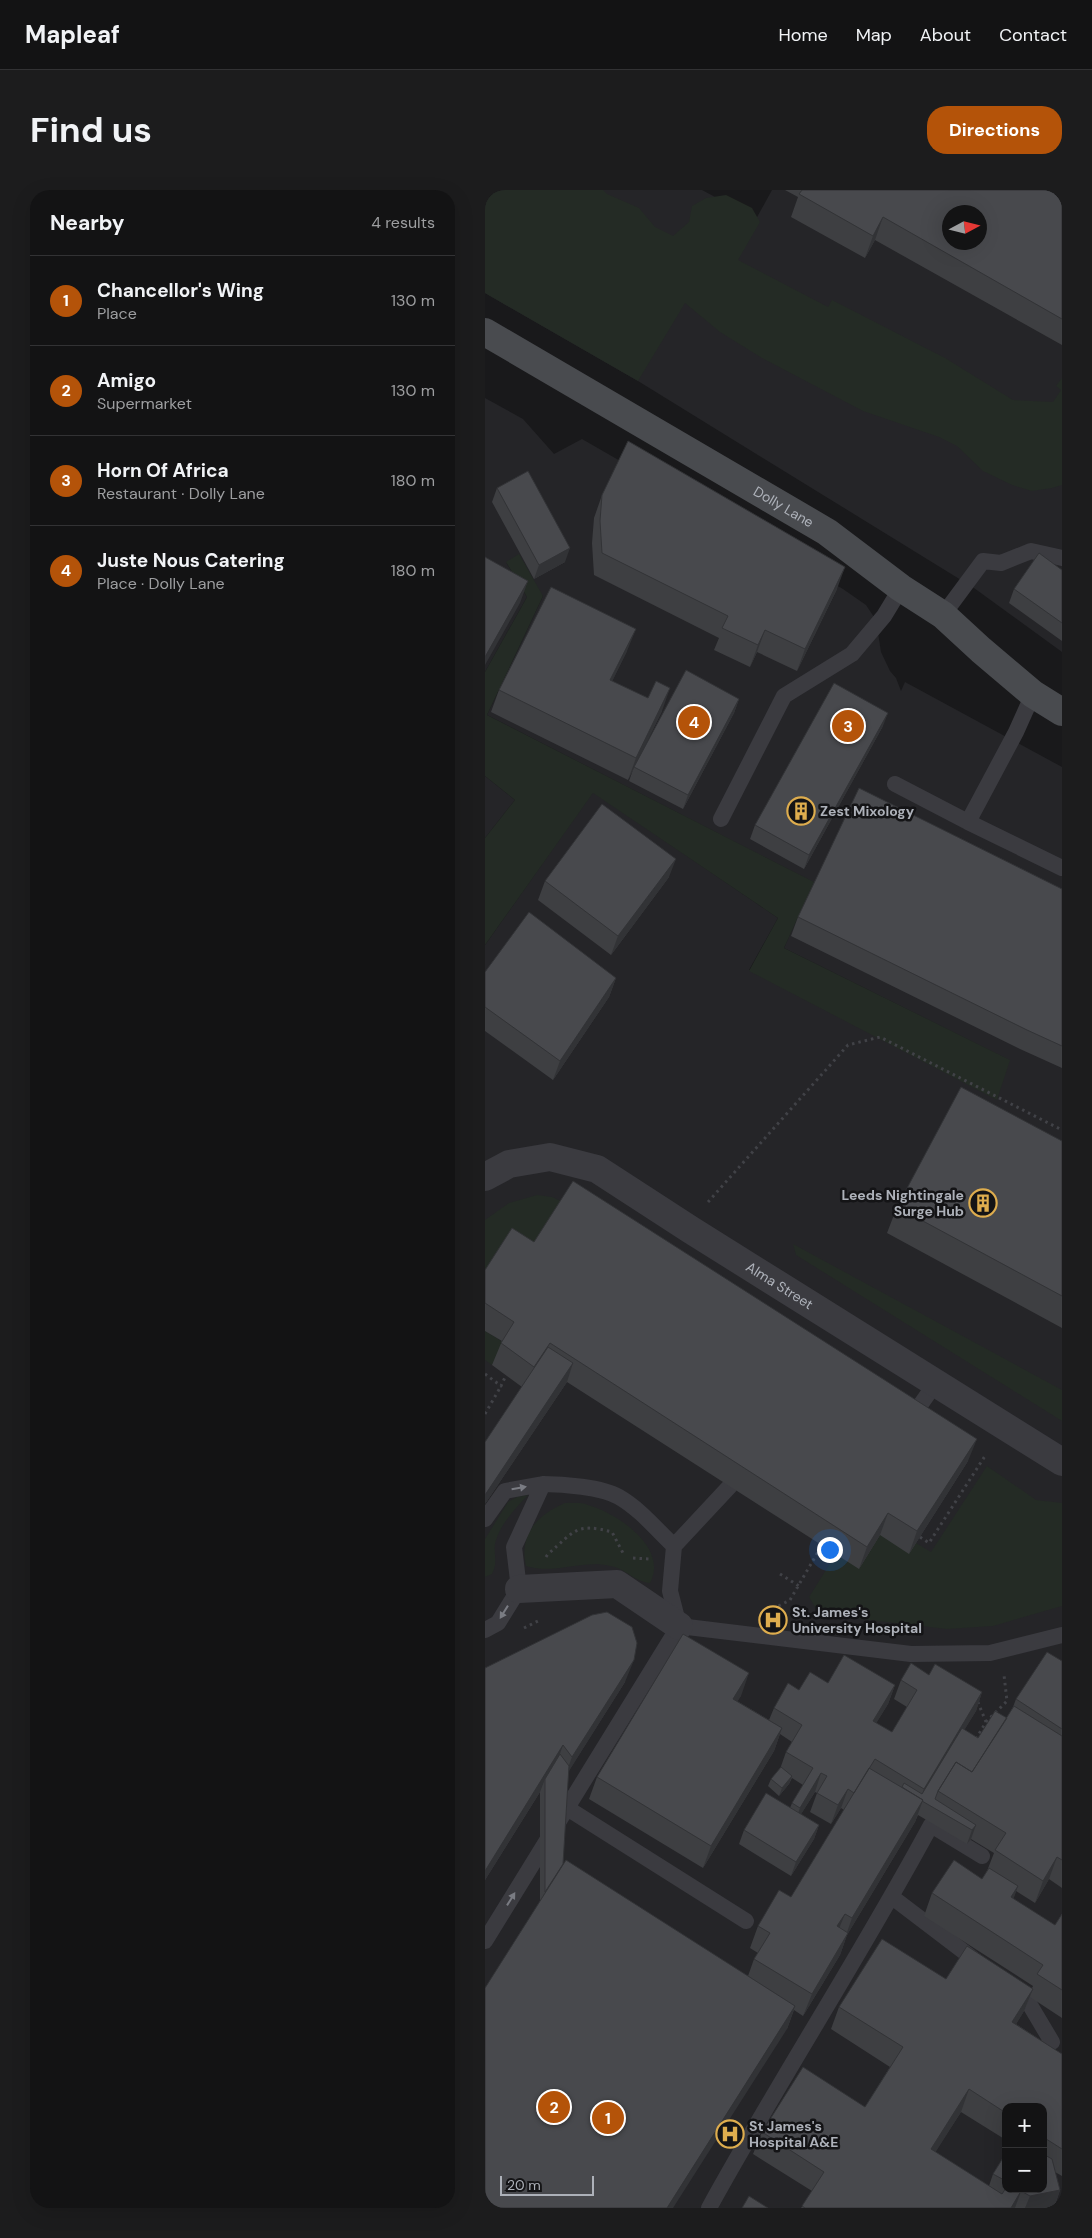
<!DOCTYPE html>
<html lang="en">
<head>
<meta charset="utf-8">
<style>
  :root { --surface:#131314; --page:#1c1c1d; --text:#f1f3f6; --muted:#9d9ea0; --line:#323234; --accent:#b45309 }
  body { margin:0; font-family:"DM Sans",sans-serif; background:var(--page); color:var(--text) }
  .controls { position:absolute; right:15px; bottom:15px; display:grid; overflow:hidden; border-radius:10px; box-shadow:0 5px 20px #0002 }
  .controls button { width:45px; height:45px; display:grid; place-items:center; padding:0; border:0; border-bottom:1px solid var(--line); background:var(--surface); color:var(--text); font:25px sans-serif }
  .compass { position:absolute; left:457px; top:15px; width:45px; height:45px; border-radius:50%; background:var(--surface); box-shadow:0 5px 20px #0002; rotate:83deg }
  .scale { position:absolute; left:15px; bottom:12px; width:94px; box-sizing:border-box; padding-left:5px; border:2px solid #adb1b9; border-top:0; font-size:14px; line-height:18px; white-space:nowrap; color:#adb1b9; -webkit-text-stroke:4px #141416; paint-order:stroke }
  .you { position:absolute; left:344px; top:1359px; width:18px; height:18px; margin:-12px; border:4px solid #fff; border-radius:50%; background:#1a73e8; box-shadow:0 0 0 8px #1a73e833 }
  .badge { display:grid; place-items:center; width:32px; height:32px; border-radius:50%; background:var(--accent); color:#fff; font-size:16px; font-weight:700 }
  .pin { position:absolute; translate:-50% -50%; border:2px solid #fff; box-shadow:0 1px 5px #0006 }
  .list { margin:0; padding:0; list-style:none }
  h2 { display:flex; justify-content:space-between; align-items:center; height:65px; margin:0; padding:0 20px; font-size:21px }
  h2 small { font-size:16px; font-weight:400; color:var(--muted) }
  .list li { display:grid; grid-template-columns:32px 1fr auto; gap:15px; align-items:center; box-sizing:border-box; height:90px; padding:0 20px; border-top:1px solid var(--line) }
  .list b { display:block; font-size:19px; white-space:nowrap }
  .list p { margin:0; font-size:16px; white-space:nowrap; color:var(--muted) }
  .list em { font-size:16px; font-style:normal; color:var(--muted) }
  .map { position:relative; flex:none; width:577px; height:2018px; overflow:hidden; border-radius:20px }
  header { display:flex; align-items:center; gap:30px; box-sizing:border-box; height:70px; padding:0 25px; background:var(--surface); border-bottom:1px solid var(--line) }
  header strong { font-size:24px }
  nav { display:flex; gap:28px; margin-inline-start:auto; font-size:18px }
  .intro { display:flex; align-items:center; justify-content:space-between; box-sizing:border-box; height:120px; padding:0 30px }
  h1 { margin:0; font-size:35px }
  .button { padding:12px 22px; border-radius:20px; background:var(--accent); color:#fff; font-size:18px; font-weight:700 }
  main { display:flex; gap:30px; padding:0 30px }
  aside { flex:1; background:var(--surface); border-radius:20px; box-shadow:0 5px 20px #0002 }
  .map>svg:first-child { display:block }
  .built { fill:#252528; fill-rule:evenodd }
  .green { fill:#242b25 }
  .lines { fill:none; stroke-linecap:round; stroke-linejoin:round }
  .path { stroke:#414247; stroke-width:3; stroke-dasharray:2.5 4; stroke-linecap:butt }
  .lane { stroke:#3b3b40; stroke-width:16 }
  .street { stroke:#3b3b40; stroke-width:28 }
  .secondary { stroke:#494b4f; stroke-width:28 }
  .wall { fill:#3e3f42; fill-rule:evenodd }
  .shaded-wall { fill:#323336 }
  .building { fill:#48494d; stroke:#323336; fill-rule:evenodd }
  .oneway { fill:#7a7c83 }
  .labels { text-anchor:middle; stroke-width:5; stroke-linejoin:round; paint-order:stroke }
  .street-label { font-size:14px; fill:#adb1b9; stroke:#141416 }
  .poi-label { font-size:14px; font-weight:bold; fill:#adb1b9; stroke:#141416; text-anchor:start }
</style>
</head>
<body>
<header>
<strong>Mapleaf</strong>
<nav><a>Home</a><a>Map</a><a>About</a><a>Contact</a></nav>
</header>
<div class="intro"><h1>Find us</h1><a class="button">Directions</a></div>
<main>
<aside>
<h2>Nearby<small>4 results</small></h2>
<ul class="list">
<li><span class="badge">1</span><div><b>Chancellor's Wing</b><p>Place</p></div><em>130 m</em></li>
<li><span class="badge">2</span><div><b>Amigo</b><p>Supermarket</p></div><em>130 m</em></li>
<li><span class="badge">3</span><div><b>Horn Of Africa</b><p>Restaurant · Dolly Lane</p></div><em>180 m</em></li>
<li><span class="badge">4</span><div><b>Juste Nous Catering</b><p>Place · Dolly Lane</p></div><em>180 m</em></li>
</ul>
</aside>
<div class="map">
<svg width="577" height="2018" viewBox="0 0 577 2018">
  <rect width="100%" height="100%" fill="#19191b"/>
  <path class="built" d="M0 0H217L271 29 287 0H577V462L489 398 153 191 0 103ZM464 22H494V52H464Z
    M0 208 38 229 69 264 97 249 358 399 381 415 391 430 396 462 405 481 411 488 416 501 420 492 577 577V2018H0V755L108 602 293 728 264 780 524 870 299 758 328 692 2 525 58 406 21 372 42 407 0 482ZM521 1917H558V1999H521Z
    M0 586 30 610 0 648Z"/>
  <path class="green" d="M0 0H118L122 4 154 18 170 37 188 46 204 32 207 16 221 8 241 5 267 18 275 32 253 70 343 117 347 110 460 168 528 210 568 212 576 200 571 196 577 188V295L567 298 547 301 527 295 498 281 472 256 454 247 378 221 277 168 235 142 200 113 153 191 0 103Z
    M34 364 58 406 2 525 329 692 299 758 525 870 512 910 264 781 293 728 108 603 0 755V648L30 610 0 586V482L42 407 21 372Z
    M52 1005 67 1007 80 1013 41 1075 0 1089V1030L24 1013Z
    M308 1054 577 1200V1231L311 1065Z
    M0 1141 21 1154 7 1175 0 1170Z
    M502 1276 551 1310 577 1313V1416L508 1436 462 1439 334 1424 324 1407 351 1364 395 1345 431 1353 446 1362Z
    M43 1305C31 1318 17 1332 11 1350 7 1362 14 1371 7 1384L0 1387V1349L23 1312 32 1307Z
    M80 1313C88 1313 96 1312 103 1315 132 1323 184 1358 165 1393 150 1392 141 1379 126 1376 98 1369 69 1385 41 1376 34 1344 52 1325 80 1313Z"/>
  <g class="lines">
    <path class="path" d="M223 1012 363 855 395 847 577 940
      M0 1184 16 1196 21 1185
      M0 1224 16 1196
      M435 1347 444 1353 500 1266
      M61 1367 63 1364C89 1342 90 1332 127 1342L139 1365
      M148 1368 164 1369
      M295 1384 314 1396
      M282 1422 305 1410 337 1355
      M39 1438 53 1431V1428
      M501 1532 522 1511 519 1485
      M491 1549 501 1532 492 1510"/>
    <path class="lane" d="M458 425 498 371 516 373 546 361 577 368
      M548 504 531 542 483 632 577 678
      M410 594 483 632
      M236 629 299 506 367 464 399 426 416 398
      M424 1231 450 1194
      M0 1329 20 1301 58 1294 29 1357 34 1399 13 1433 0 1440
      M189 1356 245 1296
      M194 1436 426 1464 505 1463 577 1445
      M82 1618 261 1731
      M407 1707 495 1774
      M0 1751 194 1436 185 1401 189 1356C172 1340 155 1319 134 1307 117 1297 77 1294 58 1294
      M526 1798 542 1810 567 1852
      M224 2018C295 1889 376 1765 446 1635L497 1666"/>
    <g class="street">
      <path id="s1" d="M0 987 24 974 65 967 112 979 206 1040 577 1272"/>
      <path d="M34 1399 132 1394 194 1436"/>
    </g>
    <path class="secondary" id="s2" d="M0 142 342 342 416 398 458 425 496 460 548 504 577 522"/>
  </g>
  <path class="wall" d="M300 0H577V155L390 50 380 68 306 27 313 7Z
    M12 298 80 372 49 389 7 312Z
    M117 305 352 399 312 481 272 462 265 477 229 460 234 448 109 385 107 353 109 328Z
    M577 380V451L524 413 529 399Z
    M142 461 127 491 163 508 177 521 143 590 6 522 14 500Z
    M254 509 249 523 198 619 144 591 149 577Z
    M398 536 319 679 265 649 270 635Z
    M184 687 126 765 53 710 60 691Z
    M577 699V878L535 859 306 746 313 727Z
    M0 782 131 788 124 807 68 890 0 841Z
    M577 951V1138L402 1043 412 1017Z
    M49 1052 483 1271 424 1364 395 1345 374 1379 82 1192 0 1314 37 1197 7 1175 17 1151 0 1141V1080Z
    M577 1471V1698L564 1689 550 1713 531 1701 528 1709 570 1735 577 1724V1828L545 1807 539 1821 531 1834 577 1864V1986L570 1982 575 2000 569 2018H316L327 2001 268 1964 277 1942 380 1917 405 1877 346 1839 354 1817 461 1789 547 1798 548 1796 439 1726 447 1703 497 1689 502 1681 509 1663 486 1649 482 1654 433 1625 430 1632 362 1745 355 1765 318 1826 309 1820 302 1839 55 1710V1602L0 1690V1478L140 1492 83 1582 78 1674 263 1786 269 1769 273 1763 265 1758 273 1736 306 1707 359 1620 356 1618 346 1634 325 1622 332 1603 330 1602 316 1624 334 1635 329 1649 306 1686 254 1654 259 1640 305 1618 307 1613 318 1595 307 1588 304 1594 294 1606 283 1596 286 1589 295 1579 301 1562 307 1552 295 1544 289 1561 218 1678 104 1609 112 1587 256 1506 252 1511 284 1530 289 1518 314 1500 343 1493 410 1495 403 1514 391 1533 407 1542 422 1517 409 1509 416 1490 444 1485 497 1502 491 1521 479 1540 493 1548 522 1528 528 1517 531 1509ZM521 1917H558V1999H521V1963L508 1984 504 1996 450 1962 476 1922 521 1950Z"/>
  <path class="shaded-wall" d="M398 27 390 50 380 68 388 46Z
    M85 358 80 372 49 389 54 375Z
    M360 377 352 399 312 481 320 459Z
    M43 391 35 413 0 475V467Z
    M151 439 142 461 117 512 125 490Z
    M280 440 272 462 265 477 273 455Z
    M185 498 177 521 143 590 151 568Z
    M254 509 249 523 198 619 203 605Z
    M403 523 398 536 319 679 324 665Z
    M191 669 184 687 126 765 133 746Z
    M131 788 124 807 68 890 75 871Z
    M88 1173 82 1192 0 1314V1305Z
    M492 1249 483 1271 424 1364 432 1341Z
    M403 1323 395 1345 374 1379 382 1357Z
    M149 1470 140 1492 79 1589 87 1567Z
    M264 1483 256 1506 240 1531 248 1509Z
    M410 1495 403 1514 381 1550 388 1531Z
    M497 1502 491 1521 436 1611 435 1610 439 1599Z
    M297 1538 289 1561 218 1678 226 1656Z
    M78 1555 70 1578 60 1589 55 1602 0 1690V1681Z
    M336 1583 330 1602 308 1637 315 1618Z
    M307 1586 304 1594 294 1606 297 1598Z
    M363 1599 356 1618 346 1634 353 1615Z
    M438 1610 430 1632 362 1745 355 1765 318 1826 327 1804 360 1748 367 1728Z
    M334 1635 329 1649 306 1686 311 1672Z
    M491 1635 486 1649 482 1654 487 1640Z
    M572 1667 564 1689 550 1713 558 1691Z
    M533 1696 525 1719 526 1707Z
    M360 1724 351 1746 352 1736Z
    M548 1799 539 1821 519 1854 527 1832Z
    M310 1816 302 1839 188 2018H182Z
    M484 1899 476 1922 438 1982 446 1959Z
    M575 2000 569 2018H540L545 2006Z
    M536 2001 530 2018H526Z"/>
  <path class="building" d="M317 0H577V129L398 27 388 46 314 4ZM464 22H494V52H464Z
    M143 251 360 377 320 459 280 440 273 455 237 438 243 426 117 363 115 331 117 305Z
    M43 281 85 358 54 375 12 298Z
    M554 363 577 380V433L529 399Z
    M0 367 43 391 0 467Z
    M66 397 151 439 125 490 163 508 171 491 185 498 151 568 14 500Z
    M201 480 254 509 203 605 149 577Z
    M349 493 403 523 324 665 270 635Z
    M374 598 577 699V856L542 840 313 727Z
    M117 614 191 669 133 746 60 691Z
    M44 722 131 788 75 871 0 817V782Z
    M476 897 577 951V1106L412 1017Z
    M88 991 492 1249 432 1341 403 1323 382 1357 65 1153 49 1177 16 1153 29 1132 0 1113V1080L27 1038 49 1052Z
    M63 1157 88 1173 0 1305V1252Z
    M122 1422 147 1437 152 1453 149 1470 87 1567 78 1555 0 1681V1478L107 1425Z
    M198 1444 264 1483 248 1509 297 1538 226 1656 112 1587Z
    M562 1462 577 1471V1539L531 1509Z
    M359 1465 410 1495 388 1531 407 1542 432 1500 416 1490 426 1473 444 1485 450 1474 497 1502 439 1599 390 1569 369 1603 363 1599 353 1615 332 1603 342 1586 336 1583 315 1618 307 1613 328 1578 301 1562 317 1535 289 1518 303 1493 314 1500 325 1482 343 1493Z
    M529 1516 577 1546V1670L572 1667 558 1691 510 1660 521 1643 453 1601 471 1572 487 1582Z
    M510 1521 522 1528 487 1582 471 1572 453 1601 450 1609 491 1635 487 1640 437 1611 438 1610 417 1597 419 1593 437 1604 477 1538 493 1548Z
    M75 1564 84 1576 78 1674 60 1702V1589Z
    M296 1577 307 1586 297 1598 286 1589Z
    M384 1578 438 1610 367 1728 360 1724 352 1736 363 1743 327 1804 269 1769 285 1743 273 1736 294 1700 306 1707Z
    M281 1603 334 1635 311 1672 259 1640Z
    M81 1670 310 1816 182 2018H0V1798Z
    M469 1670 497 1689 504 1678 533 1696 526 1707 570 1735 577 1724V1800L552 1784 558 1775 447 1703Z
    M397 1749 461 1789 482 1756 548 1799 527 1832 577 1864V1959L558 1947V1917H521V1923L484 1899 446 1959 517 2004 521 1998V1999H558V1964L567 1969 575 2000 545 2006 536 2001 526 2018H320L317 2016 339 1982 277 1942 318 1877 380 1917 418 1857 354 1817Z
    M521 1963V1991L508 1984Z
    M264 2006 283 2018H257Z"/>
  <defs><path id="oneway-solid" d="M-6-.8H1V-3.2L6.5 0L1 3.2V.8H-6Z" transform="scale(1.25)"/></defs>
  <g class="oneway">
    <use href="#oneway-solid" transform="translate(34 1298) rotate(-10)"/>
    <use href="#oneway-solid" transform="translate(19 1422) rotate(122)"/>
    <use href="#oneway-solid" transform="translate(26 1709) rotate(-58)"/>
  </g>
  <defs>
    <g id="building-ring" transform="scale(1.4375)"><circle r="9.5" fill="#141416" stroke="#dead4e" stroke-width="1.5"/><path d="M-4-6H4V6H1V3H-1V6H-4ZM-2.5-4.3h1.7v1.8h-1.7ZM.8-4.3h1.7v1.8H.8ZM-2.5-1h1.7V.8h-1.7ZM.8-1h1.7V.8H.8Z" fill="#dead4e"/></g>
    <g id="hospital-ring" transform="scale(1.4375)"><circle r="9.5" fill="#141416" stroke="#dead4e" stroke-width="1.5"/><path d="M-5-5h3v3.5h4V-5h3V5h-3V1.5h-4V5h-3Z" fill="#dead4e"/></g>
  </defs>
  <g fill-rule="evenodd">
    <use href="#building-ring" x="316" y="621"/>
    <use href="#building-ring" x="498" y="1013"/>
    <use href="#hospital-ring" x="288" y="1430"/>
    <use href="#hospital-ring" x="245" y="1944"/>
  </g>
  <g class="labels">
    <g class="street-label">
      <text dy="5" stroke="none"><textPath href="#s2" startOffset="346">Dolly Lane</textPath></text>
      <text dy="5" stroke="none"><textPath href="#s1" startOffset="334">Alma Street</textPath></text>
    </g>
    <g class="poi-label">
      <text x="335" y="626">Zest Mixology</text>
      <text x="479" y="1010" text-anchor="end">Leeds Nightingale<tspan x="479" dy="16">Surge Hub</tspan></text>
      <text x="307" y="1427">St. James's<tspan x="307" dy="16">University Hospital</tspan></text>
      <text x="264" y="1941">St James's<tspan x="264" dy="16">Hospital A&amp;E</tspan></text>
    </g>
  </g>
</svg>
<div class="controls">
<button>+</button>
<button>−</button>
</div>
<svg class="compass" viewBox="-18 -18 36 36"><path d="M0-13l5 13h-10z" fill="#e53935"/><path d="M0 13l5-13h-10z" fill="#9d9ea0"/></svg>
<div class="scale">20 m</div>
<div class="you"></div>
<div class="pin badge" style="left:123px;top:1928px">1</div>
<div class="pin badge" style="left:69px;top:1917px">2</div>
<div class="pin badge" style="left:363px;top:536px">3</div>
<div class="pin badge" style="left:209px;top:532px">4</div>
</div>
</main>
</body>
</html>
